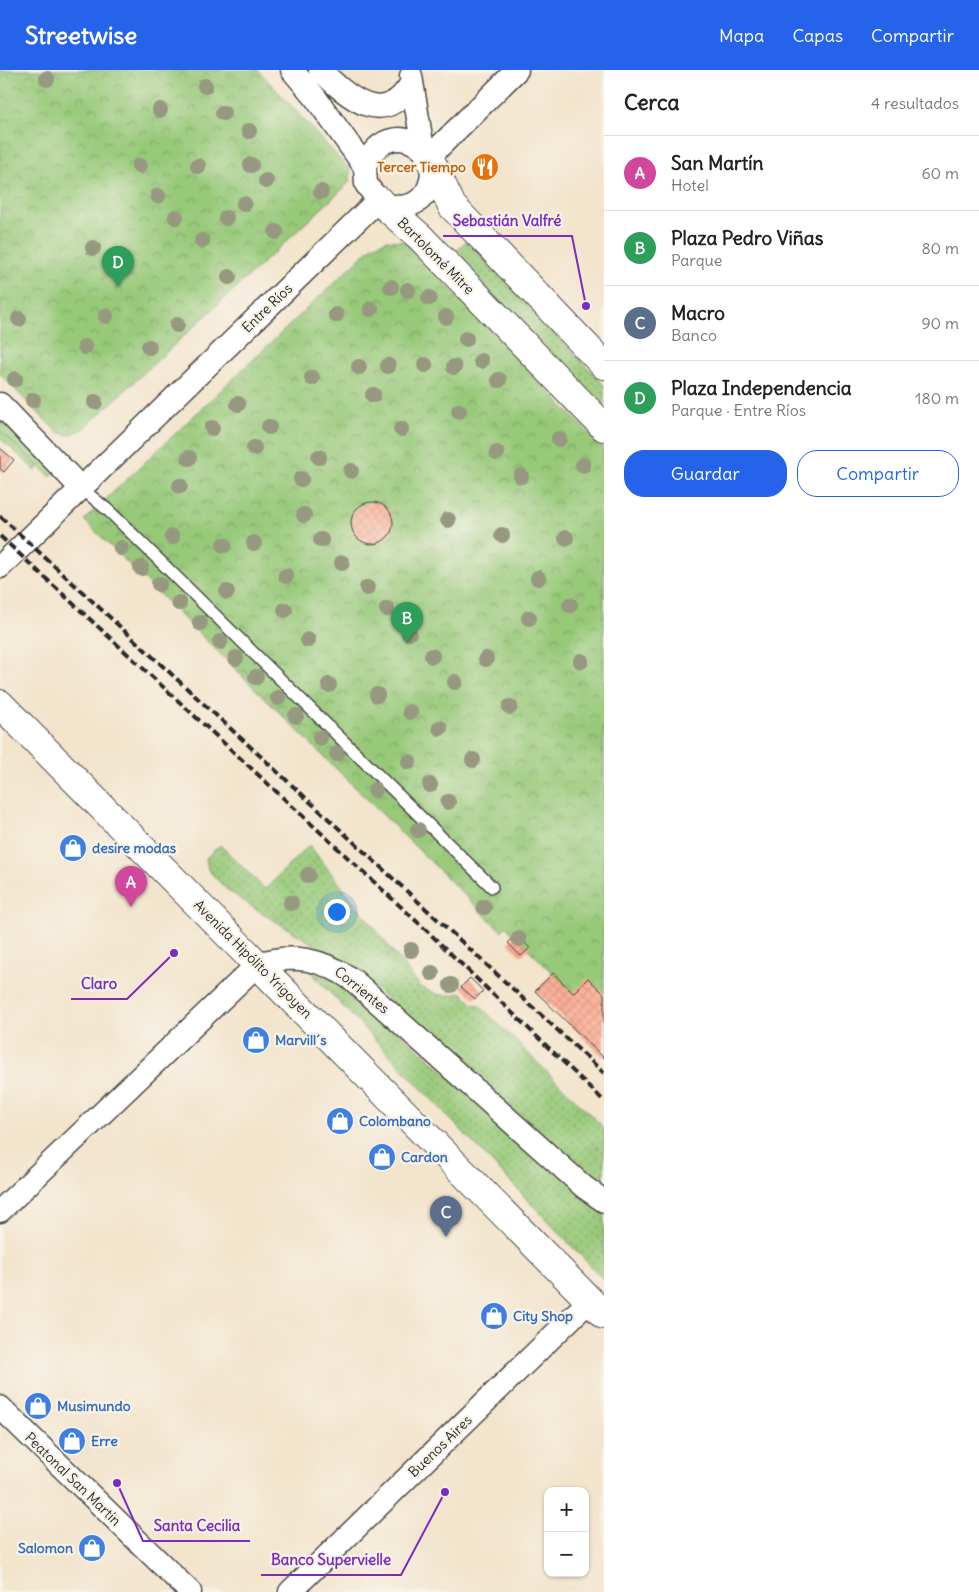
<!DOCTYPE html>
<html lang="es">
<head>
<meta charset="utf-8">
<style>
  :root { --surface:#fff; --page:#f2f2f2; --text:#222; --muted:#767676; --line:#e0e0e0; --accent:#2563eb }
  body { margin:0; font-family:Delius,sans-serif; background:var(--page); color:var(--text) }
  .controls { position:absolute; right:15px; bottom:15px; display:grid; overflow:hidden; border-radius:10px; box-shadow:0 1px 4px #0004 }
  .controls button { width:45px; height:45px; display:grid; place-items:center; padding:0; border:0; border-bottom:1px solid var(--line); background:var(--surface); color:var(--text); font:25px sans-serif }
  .you { position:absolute; left:336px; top:841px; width:18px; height:18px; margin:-12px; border:4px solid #fff; border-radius:50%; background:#1a73e8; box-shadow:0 0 0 8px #1a73e833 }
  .badge { display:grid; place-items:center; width:32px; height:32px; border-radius:50%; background:var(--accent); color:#fff; font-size:16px; font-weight:700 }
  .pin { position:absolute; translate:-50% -41px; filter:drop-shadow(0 1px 2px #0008) }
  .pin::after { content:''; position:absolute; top:26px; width:18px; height:15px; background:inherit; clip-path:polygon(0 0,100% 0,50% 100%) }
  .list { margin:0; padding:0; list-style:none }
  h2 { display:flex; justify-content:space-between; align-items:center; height:65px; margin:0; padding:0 20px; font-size:21px }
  h2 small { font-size:16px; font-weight:400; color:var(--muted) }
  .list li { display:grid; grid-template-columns:32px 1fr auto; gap:15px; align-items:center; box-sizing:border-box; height:75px; padding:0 20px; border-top:1px solid var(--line) }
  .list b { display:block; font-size:19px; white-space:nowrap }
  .list p { margin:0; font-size:16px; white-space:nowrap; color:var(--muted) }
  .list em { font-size:16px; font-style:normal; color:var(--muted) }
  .actions { display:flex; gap:10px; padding:15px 20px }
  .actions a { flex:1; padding:11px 0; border:1px solid var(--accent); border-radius:20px; text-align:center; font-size:18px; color:var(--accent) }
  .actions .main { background:var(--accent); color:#fff }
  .map { position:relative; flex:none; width:604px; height:1522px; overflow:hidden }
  header { display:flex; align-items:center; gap:30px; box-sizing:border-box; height:70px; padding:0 25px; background:var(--accent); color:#fff }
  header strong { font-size:24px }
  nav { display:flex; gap:28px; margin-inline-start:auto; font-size:18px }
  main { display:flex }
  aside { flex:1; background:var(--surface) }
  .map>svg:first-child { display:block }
  .grass { fill:url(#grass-dots); stroke:#617a52 }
  .park { fill:url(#park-crowns); stroke:#617a52 }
  .pitch { fill:#97c979; stroke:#617a52 }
  .building { fill:url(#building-cross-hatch) }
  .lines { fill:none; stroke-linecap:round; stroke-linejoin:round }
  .lane-casing { stroke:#494743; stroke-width:14 }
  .street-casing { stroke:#494743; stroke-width:25 }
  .secondary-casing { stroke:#494743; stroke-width:30 }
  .lane { stroke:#fff; stroke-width:11 }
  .street { stroke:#fff; stroke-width:22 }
  .secondary { stroke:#fff; stroke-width:28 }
  .rail { stroke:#2b2b2b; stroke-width:4; stroke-dasharray:8 4; stroke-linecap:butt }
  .tree { fill:#979880 }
  .labels { text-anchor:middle; stroke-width:4.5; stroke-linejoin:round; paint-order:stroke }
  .food-label { font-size:14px; font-weight:bold; fill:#c56008; stroke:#f7f3e8; text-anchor:end }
  .street-label { font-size:14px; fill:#2b2b2b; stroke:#f7f3e8 }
  .shop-label { font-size:14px; font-weight:bold; fill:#366cbe; stroke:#f7f3e8; text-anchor:start }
  .leader { fill:none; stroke:#7b2cbf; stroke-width:2 }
  .callout-dot { fill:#7b2cbf; stroke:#f7f3e8; stroke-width:2 }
  .callout-label { font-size:15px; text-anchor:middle; font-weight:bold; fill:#7b2cbf; stroke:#f7f3e8; stroke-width:4.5; stroke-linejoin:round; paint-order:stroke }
</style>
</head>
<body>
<header>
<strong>Streetwise</strong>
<nav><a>Mapa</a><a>Capas</a><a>Compartir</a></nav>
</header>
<main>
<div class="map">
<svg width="604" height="1522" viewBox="0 0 604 1522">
  <defs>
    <pattern id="grass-dots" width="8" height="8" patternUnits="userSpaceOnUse" patternTransform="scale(1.25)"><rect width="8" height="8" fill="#97c979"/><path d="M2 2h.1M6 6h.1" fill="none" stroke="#7ba363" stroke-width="1.8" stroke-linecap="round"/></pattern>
    <pattern id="park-crowns" width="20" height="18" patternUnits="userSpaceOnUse" patternTransform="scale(1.25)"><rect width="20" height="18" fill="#97c979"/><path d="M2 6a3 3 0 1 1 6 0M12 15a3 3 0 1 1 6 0" fill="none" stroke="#7ba363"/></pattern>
    <pattern id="building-cross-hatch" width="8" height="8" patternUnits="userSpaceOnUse" patternTransform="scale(1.25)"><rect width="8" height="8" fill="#fcad96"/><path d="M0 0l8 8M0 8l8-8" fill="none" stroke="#d89581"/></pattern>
  </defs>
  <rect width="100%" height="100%" fill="#f7f3e8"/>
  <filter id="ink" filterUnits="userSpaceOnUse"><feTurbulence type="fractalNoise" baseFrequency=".02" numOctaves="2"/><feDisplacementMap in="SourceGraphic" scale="10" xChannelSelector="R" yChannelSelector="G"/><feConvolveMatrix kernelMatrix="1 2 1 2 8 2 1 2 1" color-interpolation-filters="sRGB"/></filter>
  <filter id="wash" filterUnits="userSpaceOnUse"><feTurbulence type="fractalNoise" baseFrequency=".0096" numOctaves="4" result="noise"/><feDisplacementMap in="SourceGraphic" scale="20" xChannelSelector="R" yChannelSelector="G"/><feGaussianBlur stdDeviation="1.12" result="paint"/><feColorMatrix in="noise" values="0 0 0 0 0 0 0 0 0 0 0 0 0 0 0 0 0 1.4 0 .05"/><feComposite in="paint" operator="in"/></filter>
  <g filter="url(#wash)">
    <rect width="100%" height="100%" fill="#f3e4cc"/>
    <path class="grass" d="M466 171 604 315V340L453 184Z
      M0 361 38 395 36 401 0 368Z
      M220 775 265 819 309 775 420 916C434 924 445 929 461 922L474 935 478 934 604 1058V1121L351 897 254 838 226 819 208 800 206 788Z
      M314 903 343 914 604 1139V1210L315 907Z"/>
    <path class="park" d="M0 0H258L350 100V110L347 115 82 360 69 365 57 362 0 304Z
      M387 170 403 171 409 176 604 379V924L573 923 506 857 501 861 84 450 373 176Z"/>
    <path class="pitch" d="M0 350 56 400 51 407 0 361Z"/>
    <g id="blocks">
      <path class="building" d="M0 378 14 390 4 402 0 399Z
        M351 453a21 21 0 1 1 42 0a21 21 0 1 1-42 0Z
        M516 864 530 878 521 886 508 873Z
        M553 903 573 923 588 908 604 924V988L535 921Z
        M470 908 483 921 475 929 461 917Z"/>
    </g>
  </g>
  <g filter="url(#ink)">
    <use href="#blocks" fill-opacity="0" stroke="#494743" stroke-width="1"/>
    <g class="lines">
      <g class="lane-casing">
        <path id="lane" d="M81 418 109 441 492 817"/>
      </g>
      <g class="street-casing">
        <path id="street" d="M292 0 315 27 365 97 366 114 378 130
          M320 0C349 28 384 60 412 12
          M411 6 423 79
          M365 97C377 65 408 59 429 87
          M0 334 81 418
          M0 497 378 130C411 150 441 122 429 87L517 0
          M0 1141 258 894C294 883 322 889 353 910L584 1117 604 1131
          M0 1337 190 1522
          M290 1522 590 1230"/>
      </g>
      <g class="secondary-casing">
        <path id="secondary" d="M429 87 452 136 604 295
          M378 130 420 167 604 357
          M0 634 604 1245"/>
      </g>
      <use href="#lane" class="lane"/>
      <use href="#street" class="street"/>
      <use href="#secondary" class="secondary"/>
      <path class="rail" d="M0 446 604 1003
        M0 466 426 860 604 1031"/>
    </g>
    <g class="tree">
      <circle cx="47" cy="9" r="8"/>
      <circle cx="205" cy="16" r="8"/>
      <circle cx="160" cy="40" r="8"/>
      <circle cx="223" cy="43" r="8"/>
      <circle cx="249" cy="61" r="8"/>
      <circle cx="251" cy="95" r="8"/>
      <circle cx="139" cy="96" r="8"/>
      <circle cx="198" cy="96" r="8"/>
      <circle cx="266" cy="111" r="8"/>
      <circle cx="321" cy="122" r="8"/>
      <circle cx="158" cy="126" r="8"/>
      <circle cx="244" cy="134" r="8"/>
      <circle cx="176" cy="147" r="8"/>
      <circle cx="226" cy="148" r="8"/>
      <circle cx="276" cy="162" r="8"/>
      <circle cx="202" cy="171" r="8"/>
      <circle cx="93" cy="178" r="8"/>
      <circle cx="112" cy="199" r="8"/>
      <circle cx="229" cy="207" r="8"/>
      <circle cx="391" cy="217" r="8"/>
      <circle cx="408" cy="220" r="8"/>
      <circle cx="429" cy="228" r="8"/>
      <circle cx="371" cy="239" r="8"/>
      <circle cx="336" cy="245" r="8"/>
      <circle cx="106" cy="246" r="8"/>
      <circle cx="446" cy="247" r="8"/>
      <circle cx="19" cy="249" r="8"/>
      <circle cx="177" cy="255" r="8"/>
      <circle cx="466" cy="269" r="8"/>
      <circle cx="85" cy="277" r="8"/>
      <circle cx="149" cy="277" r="8"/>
      <circle cx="481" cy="291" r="8"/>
      <circle cx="425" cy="295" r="8"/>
      <circle cx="388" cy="296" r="8"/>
      <circle cx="359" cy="297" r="8"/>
      <circle cx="454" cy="297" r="8"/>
      <circle cx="312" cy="308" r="8"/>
      <circle cx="15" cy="309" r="8"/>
      <circle cx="499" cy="310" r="8"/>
      <circle cx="373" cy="325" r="8"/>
      <circle cx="33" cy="330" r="8"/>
      <circle cx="95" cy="332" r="8"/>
      <circle cx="238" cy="334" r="8"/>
      <circle cx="459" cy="341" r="8"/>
      <circle cx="269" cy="357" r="8"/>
      <circle cx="212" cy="358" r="8"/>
      <circle cx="401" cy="359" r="8"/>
      <circle cx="559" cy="369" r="8"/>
      <circle cx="254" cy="378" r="8"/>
      <circle cx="497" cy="383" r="8"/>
      <circle cx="319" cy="387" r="8"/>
      <circle cx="189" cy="388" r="8"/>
      <circle cx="583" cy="395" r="8"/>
      <circle cx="351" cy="401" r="8"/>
      <circle cx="521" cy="406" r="8"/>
      <circle cx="301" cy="409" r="8"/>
      <circle cx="180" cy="416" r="8"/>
      <circle cx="304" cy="445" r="8"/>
      <circle cx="448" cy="450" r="8"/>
      <circle cx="502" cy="465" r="8"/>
      <circle cx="172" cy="467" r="8"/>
      <circle cx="566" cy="468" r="8"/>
      <circle cx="321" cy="470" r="8"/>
      <circle cx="254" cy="473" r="8"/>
      <circle cx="224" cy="475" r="8"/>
      <circle cx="121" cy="478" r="8"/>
      <circle cx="342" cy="493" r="8"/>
      <circle cx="141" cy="498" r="8"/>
      <circle cx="286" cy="506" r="8"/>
      <circle cx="538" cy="508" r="8"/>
      <circle cx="159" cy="514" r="8"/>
      <circle cx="367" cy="518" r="8"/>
      <circle cx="227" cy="522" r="8"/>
      <circle cx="179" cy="533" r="8"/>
      <circle cx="570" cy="535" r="8"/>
      <circle cx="387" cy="539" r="8"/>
      <circle cx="285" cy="540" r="8"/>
      <circle cx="529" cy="548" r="8"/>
      <circle cx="200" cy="553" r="8"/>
      <circle cx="409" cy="563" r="8"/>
      <circle cx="308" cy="570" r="8"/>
      <circle cx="220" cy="572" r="8"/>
      <circle cx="432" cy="586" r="8"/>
      <circle cx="236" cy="588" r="8"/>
      <circle cx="486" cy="589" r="8"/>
      <circle cx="581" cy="591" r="8"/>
      <circle cx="256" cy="607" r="8"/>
      <circle cx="455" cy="612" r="8"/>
      <circle cx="329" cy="615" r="8"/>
      <circle cx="377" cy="625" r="8"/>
      <circle cx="278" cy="628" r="8"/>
      <circle cx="510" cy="637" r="8"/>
      <circle cx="410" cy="642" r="8"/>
      <circle cx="296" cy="646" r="8"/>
      <circle cx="440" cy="658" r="8"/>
      <circle cx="320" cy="668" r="8"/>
      <circle cx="337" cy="684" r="8"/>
      <circle cx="473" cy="690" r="8"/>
      <circle cx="409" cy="692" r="8"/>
      <circle cx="430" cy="715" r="8"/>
      <circle cx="375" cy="720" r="8"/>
      <circle cx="448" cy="732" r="8"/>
      <circle cx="418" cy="760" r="8"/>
      <circle cx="308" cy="805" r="8"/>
      <circle cx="291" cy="833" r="8"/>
      <circle cx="484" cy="837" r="8"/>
      <circle cx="519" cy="869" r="8"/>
      <circle cx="411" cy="880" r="8"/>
      <circle cx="432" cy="903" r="8"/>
      <circle cx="451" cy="915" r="8"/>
    </g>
  </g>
  <defs>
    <g id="restaurant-disc" transform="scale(1.4375)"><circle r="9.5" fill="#e8710a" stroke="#f7f3e8"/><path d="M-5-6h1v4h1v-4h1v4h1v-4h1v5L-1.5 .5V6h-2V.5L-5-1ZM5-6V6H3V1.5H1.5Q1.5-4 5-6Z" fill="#fff"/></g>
    <g id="shop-disc" transform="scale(1.4375)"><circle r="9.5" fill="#3f7fe0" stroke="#f7f3e8"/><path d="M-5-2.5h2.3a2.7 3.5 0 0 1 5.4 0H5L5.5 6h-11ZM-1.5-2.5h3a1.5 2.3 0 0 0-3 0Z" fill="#fff"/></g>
  </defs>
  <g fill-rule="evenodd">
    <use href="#restaurant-disc" x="485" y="97"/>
    <use href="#shop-disc" x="73" y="778"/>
    <use href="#shop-disc" x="256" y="970"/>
    <use href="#shop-disc" x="340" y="1051"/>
    <use href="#shop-disc" x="382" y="1087"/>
    <use href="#shop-disc" x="494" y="1246"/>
    <use href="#shop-disc" x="38" y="1336"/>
    <use href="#shop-disc" x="72" y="1371"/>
    <use href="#shop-disc" x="92" y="1478"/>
  </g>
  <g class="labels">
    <g class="food-label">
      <text x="466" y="102">Tercer Tiempo</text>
    </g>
    <g class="street-label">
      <text transform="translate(436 186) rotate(45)" y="5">Bartolomé Mitre</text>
      <text transform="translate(267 238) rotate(-44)" y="5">Entre Ríos</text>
      <text transform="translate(253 889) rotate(45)" y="5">Avenida Hipólito Yrigoyen</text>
      <text transform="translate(362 920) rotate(39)" y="5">Corrientes</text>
      <text transform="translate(440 1376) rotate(-44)" y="5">Buenos Aires</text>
      <text transform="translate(73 1409) rotate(44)" y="5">Peatonal San Martín</text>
    </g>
    <g class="shop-label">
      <text x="92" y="783">desire modas</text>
      <text x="275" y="975">Marvill´s</text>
      <text x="359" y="1056">Colombano</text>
      <text x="401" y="1092">Cardon</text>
      <text x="513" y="1251">City Shop</text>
      <text x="57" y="1341">Musimundo</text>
      <text x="91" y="1376">Erre</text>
      <text x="73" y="1483" text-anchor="end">Salomon</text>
    </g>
  </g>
  <path class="leader" d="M586 236L572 166H443M174 883L127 929H71M117 1413L143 1471H250M445 1422L401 1505H261"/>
  <g class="callout-dot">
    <circle cx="586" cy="236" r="5"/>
    <circle cx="174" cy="883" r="5"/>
    <circle cx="117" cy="1413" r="5"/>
    <circle cx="445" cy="1422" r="5"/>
  </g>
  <g class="callout-label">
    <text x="507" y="156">Sebastián Valfré</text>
    <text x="99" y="919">Claro</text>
    <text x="197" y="1461">Santa Cecilia</text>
    <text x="331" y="1495">Banco Supervielle</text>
  </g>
</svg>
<div class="controls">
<button>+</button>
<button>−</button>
</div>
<div class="you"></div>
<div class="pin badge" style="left:131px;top:837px;background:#d1479c">A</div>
<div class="pin badge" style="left:407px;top:573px;background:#2e9e5b">B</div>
<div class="pin badge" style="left:446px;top:1167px;background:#5c6f8a">C</div>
<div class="pin badge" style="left:118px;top:217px;background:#2e9e5b">D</div>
</div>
<aside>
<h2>Cerca<small>4 resultados</small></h2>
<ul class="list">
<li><span class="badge" style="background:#d1479c">A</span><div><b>San Martín</b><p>Hotel</p></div><em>60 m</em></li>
<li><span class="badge" style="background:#2e9e5b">B</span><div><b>Plaza Pedro Viñas</b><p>Parque</p></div><em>80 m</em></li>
<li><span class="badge" style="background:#5c6f8a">C</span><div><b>Macro</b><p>Banco</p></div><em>90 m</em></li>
<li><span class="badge" style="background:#2e9e5b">D</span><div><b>Plaza Independencia</b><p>Parque · Entre Ríos</p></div><em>180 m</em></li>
</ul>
<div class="actions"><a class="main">Guardar</a><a>Compartir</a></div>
</aside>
</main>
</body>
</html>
